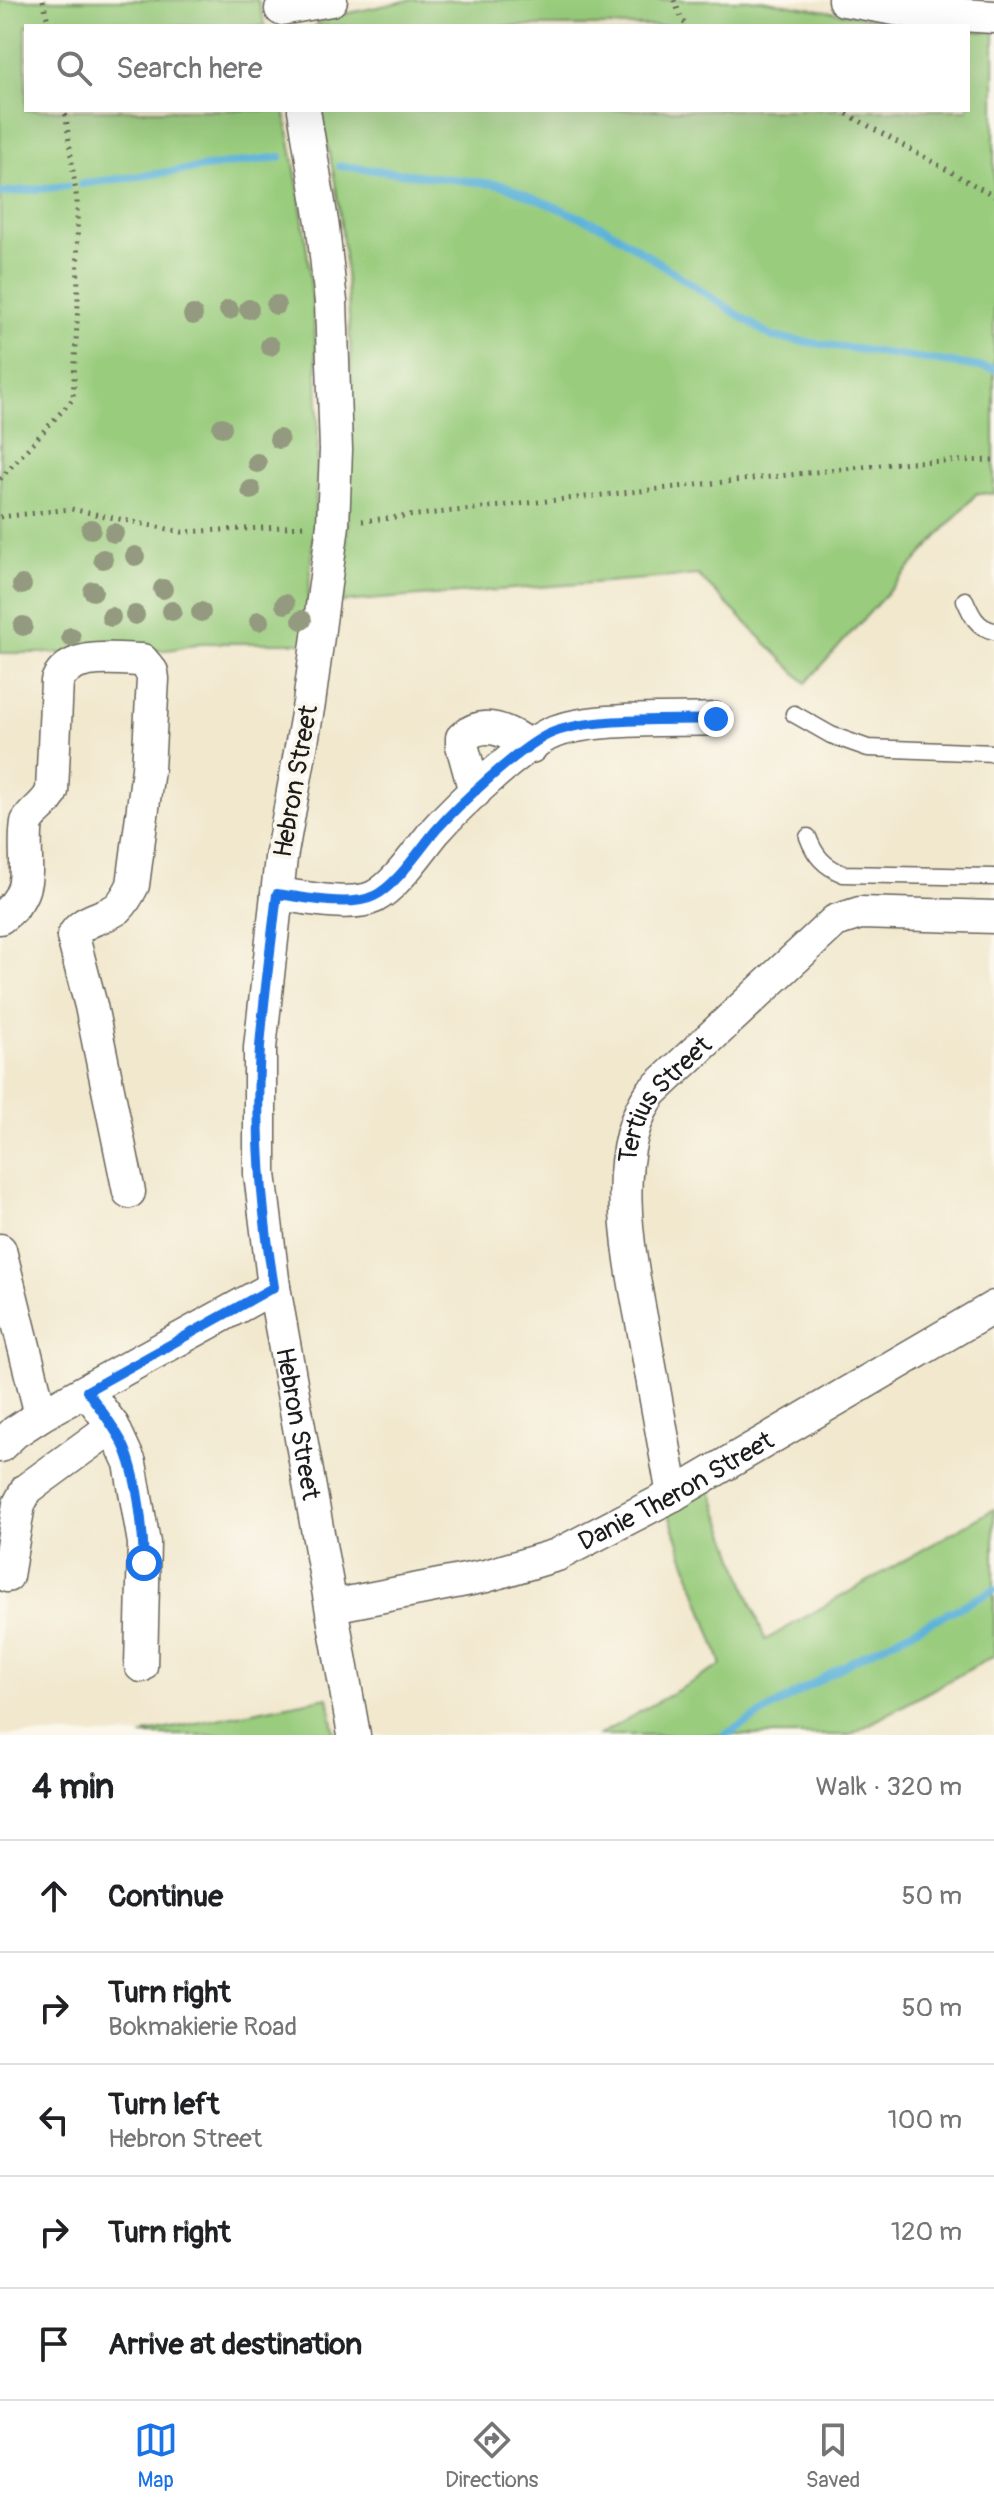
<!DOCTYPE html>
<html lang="en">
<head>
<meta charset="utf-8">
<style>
  :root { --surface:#fff; --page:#f2f2f2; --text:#202124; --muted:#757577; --line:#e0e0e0; --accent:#1a73e8 }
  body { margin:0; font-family:Pangolin,sans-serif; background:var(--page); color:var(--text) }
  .stop { position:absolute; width:24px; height:24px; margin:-18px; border:6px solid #1a73e8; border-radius:50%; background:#fff }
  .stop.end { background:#1a73e8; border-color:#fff; box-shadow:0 2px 8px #0008 }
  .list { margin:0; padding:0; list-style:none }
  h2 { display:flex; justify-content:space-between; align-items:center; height:104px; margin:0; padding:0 32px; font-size:34px }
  h2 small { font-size:26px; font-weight:400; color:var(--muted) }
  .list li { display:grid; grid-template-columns:52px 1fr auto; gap:24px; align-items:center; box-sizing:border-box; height:112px; padding:0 32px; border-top:2px solid var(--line) }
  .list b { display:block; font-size:30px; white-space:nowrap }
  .list p { margin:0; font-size:26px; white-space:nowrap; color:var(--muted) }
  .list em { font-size:26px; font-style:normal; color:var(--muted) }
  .icon { flex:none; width:44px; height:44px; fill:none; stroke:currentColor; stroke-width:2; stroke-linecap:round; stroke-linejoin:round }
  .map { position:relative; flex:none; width:994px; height:1735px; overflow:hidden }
  .search { position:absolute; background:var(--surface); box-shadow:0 8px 32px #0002; left:24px; right:24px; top:24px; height:88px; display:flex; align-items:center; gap:20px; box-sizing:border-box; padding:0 28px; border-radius:0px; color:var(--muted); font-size:30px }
  .sheet { height:664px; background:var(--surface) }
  nav { display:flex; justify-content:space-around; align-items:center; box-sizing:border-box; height:112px; border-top:2px solid var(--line); background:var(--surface); font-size:22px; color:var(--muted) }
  nav a { display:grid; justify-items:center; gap:4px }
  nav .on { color:var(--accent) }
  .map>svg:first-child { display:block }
  .green { fill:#99cc7d; stroke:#5a744c; stroke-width:2 }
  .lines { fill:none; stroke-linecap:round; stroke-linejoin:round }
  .stream { stroke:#5db2d9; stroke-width:8 }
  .service-casing { stroke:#67635a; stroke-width:19 }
  .minor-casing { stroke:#67635a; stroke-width:35 }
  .path { stroke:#67635a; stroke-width:5; stroke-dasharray:2 6; stroke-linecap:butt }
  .service { stroke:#fff; stroke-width:16 }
  .minor { stroke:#fff; stroke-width:32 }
  .tree { fill:#949a7f }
  .route { stroke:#1a73e8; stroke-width:10 }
  .labels { text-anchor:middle; stroke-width:8; stroke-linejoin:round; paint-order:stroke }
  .street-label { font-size:26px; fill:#1c1c1c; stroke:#fbf7ec }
</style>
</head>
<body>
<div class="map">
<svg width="994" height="1735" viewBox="0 0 994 1735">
  <rect width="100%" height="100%" fill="#fbf7ec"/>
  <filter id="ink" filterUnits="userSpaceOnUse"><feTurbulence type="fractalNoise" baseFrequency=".0125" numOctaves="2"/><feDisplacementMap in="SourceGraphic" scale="16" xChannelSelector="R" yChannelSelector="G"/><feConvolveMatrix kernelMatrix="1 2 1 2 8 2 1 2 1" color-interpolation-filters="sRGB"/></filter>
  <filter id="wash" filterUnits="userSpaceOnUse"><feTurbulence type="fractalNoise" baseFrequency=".006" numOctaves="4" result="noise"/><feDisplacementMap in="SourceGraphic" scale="32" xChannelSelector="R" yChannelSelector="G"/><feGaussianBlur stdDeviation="1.8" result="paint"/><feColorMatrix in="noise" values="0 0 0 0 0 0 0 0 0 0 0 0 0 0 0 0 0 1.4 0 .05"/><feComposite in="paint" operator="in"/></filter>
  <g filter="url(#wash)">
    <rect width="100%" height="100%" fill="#f1e8ce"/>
    <path class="green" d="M0 0H258L265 26H26V110H284C306 218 319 326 318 436 317 505 310 574 304 643H200L175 649 131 653H0Z
      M410 0H761L916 26H315L326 18Z
      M968 31 994 32V494L977 493 806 683 698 575 342 602C354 465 357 325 336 188 332 162 325 136 319 110H968Z
      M710 1488 765 1640 994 1509V1656L850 1735H599L722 1665 668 1512Z
      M328 1697 335 1735H144L147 1733Z"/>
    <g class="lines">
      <path class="stream" d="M340 166 503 185 606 228 772 337 994 369
        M81 184 280 157
        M0 193 67 186
        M725 1735 854 1660 994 1590"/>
    </g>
  </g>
  <g filter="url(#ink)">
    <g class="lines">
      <g class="service-casing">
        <path id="service" d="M965 600C971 614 977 628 994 631
          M794 714 831 735 868 748 994 753
          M808 837C815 856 824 866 843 874L994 877"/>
      </g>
      <g class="minor-casing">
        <g id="minor">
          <path d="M844 0 912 12 994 17"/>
          <path d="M281 9 331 0"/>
          <path id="s1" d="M304 110 323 228 331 302 336 450 333 525 309 703 281 858 260 1048V1174L274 1287 354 1735"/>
          <path d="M475 792 462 745V738C486 717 509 733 531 747"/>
          <path d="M277 894C303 897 350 908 374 897 396 886 420 849 436 830 460 803 516 751 547 735 585 716 671 721 716 719"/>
          <path d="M0 918C39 890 21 862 27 822 34 810 47 805 52 791L57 681C70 652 115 659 142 660L152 672 153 679 148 769 133 885C129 893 125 901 118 908 103 919 81 919 73 937L91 1006 129 1192"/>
          <path d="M0 1250 41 1415"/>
          <path d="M87 1391 113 1426 130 1463 144 1543 141 1666"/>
          <path d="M0 1446 15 1432 41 1415 274 1287"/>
          <path id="s2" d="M673 1495C664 1445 655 1394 646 1344 633 1271 604 1157 652 1092L835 921 860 913 994 917"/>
          <path d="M7 1576 19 1504 27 1489 113 1426"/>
          <path id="s3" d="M332 1606 486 1576 557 1555 673 1495 994 1307"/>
        </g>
      </g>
      <path class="path" d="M43 0 49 26
        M674 0 683 22 690 26
        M840 110 994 196
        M0 479 73 399 78 304 77 201 65 110
        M0 517 71 509 182 532 304 526
        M362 521 909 462 994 460"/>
      <use href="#service" class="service"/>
      <use href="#minor" class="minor"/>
    </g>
    <g class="tree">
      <circle cx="276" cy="305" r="10"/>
      <circle cx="249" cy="309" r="10"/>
      <circle cx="229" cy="310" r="10"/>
      <circle cx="193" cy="315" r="10"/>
      <circle cx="270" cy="346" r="10"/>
      <circle cx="222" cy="427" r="10"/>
      <circle cx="279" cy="439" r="10"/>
      <circle cx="257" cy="463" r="10"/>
      <circle cx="251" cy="490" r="10"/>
      <circle cx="91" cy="529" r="10"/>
      <circle cx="114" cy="533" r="10"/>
      <circle cx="135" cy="556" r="10"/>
      <circle cx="103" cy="559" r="10"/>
      <circle cx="22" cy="585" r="10"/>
      <circle cx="163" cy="589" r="10"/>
      <circle cx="93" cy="591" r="10"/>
      <circle cx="285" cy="604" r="10"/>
      <circle cx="172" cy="611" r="10"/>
      <circle cx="201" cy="612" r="10"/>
      <circle cx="135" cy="615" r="10"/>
      <circle cx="111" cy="617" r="10"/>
      <circle cx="302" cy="620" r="10"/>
      <circle cx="259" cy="621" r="10"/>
      <circle cx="23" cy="626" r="10"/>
      <circle cx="71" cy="637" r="10"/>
    </g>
  </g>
  <g class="lines" filter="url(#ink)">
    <path class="route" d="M144 1563C143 1529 138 1475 123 1444 113 1425 100 1408 87 1391L274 1287C261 1208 255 1127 260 1047 264 996 271 945 277 894 303 897 350 908 374 896 396 886 420 849 436 830 460 803 516 751 547 735 585 716 671 721 716 719"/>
  </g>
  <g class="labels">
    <g class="street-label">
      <text transform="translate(295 781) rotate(-80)" y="9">Hebron Street</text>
      <text dy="9" stroke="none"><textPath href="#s2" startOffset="412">Tertius Street</textPath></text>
      <text dy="9" stroke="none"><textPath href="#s1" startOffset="1324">Hebron Street</textPath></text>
      <text dy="9" stroke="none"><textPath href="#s3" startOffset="366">Danie Theron Street</textPath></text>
    </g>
  </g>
</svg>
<div class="stop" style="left:144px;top:1563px"></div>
<div class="stop end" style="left:716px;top:719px"></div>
<div class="search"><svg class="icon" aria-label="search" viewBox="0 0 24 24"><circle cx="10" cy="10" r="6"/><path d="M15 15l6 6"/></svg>Search here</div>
</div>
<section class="sheet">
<h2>4 min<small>Walk · 320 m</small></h2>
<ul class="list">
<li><svg class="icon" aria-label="ahead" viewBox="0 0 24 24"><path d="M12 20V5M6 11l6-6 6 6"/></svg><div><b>Continue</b></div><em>50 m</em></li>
<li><svg class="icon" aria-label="right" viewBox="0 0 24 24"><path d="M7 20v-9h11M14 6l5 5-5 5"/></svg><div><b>Turn right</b><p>Bokmakierie Road</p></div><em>50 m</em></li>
<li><svg class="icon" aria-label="left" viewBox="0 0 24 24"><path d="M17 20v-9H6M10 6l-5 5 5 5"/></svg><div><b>Turn left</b><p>Hebron Street</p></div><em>100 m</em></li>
<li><svg class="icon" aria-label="right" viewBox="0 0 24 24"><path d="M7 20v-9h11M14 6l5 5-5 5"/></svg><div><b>Turn right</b></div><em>120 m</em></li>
<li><svg class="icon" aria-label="arrive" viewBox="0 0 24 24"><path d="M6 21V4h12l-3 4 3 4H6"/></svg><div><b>Arrive at destination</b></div></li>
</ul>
</section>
<nav>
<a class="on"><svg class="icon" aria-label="map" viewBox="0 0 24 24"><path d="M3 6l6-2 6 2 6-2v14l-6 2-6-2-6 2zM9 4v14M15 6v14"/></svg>Map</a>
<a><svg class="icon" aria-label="directions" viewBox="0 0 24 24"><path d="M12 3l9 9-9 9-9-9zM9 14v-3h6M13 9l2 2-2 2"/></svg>Directions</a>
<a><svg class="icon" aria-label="saved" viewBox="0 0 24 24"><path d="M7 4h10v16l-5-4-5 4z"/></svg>Saved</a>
</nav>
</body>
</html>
